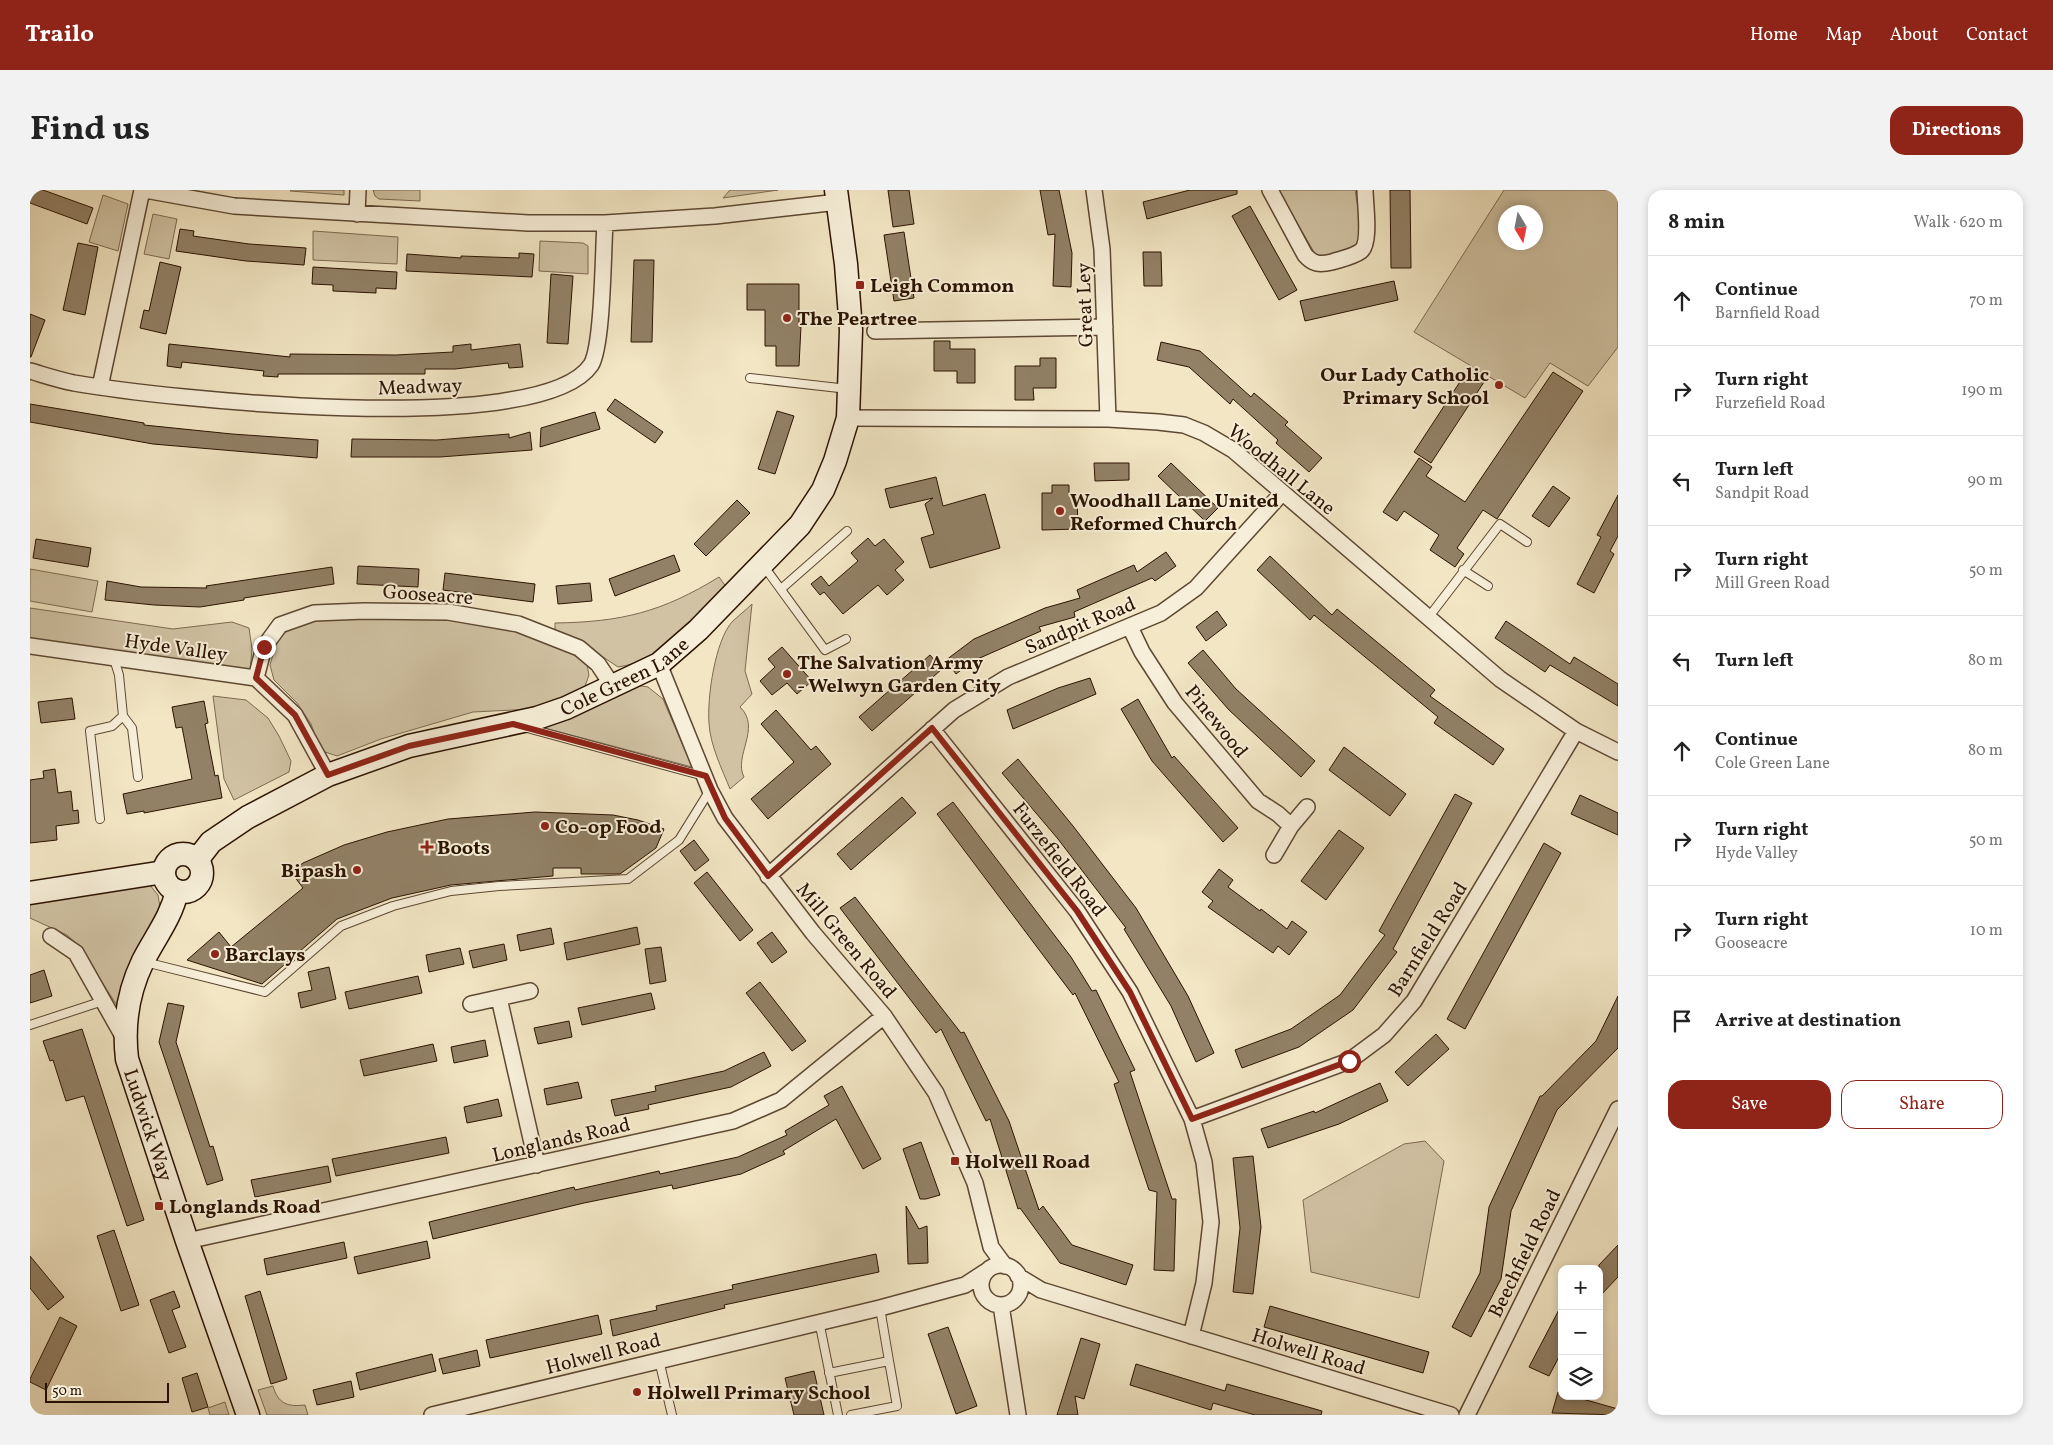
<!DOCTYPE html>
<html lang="en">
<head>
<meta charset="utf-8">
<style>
  :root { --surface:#fff; --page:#f2f2f2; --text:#222; --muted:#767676; --line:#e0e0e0; --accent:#8f2418 }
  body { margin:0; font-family:Vollkorn,serif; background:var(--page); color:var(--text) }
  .controls { position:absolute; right:15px; bottom:15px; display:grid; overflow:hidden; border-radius:10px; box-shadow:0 2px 8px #0003 }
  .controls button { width:45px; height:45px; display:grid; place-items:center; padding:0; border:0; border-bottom:1px solid var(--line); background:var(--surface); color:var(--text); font:25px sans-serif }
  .compass { position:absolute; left:1468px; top:15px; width:45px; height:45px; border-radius:50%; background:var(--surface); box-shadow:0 2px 8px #0003; rotate:170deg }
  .scale { position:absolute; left:15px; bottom:12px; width:124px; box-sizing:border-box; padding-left:5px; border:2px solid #2b1301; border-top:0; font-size:14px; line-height:18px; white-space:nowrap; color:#2b1301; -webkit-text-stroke:4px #f7efd9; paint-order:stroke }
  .stop { position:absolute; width:15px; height:15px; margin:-11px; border:4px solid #8f2418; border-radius:50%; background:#fff }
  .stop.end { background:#8f2418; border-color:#fff; box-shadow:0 1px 5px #0008 }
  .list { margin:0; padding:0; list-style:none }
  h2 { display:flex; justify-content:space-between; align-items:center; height:65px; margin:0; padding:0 20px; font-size:21px }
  h2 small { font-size:16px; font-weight:400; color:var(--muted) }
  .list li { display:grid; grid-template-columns:32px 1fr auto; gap:15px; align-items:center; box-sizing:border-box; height:90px; padding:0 20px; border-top:1px solid var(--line) }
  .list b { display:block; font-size:19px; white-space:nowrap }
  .list p { margin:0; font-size:16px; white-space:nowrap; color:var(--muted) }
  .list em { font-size:16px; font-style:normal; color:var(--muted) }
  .actions { display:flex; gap:10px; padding:15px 20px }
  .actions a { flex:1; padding:11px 0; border:1px solid var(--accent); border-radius:15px; text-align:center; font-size:18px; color:var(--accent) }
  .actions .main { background:var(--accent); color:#fff }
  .icon { flex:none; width:28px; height:28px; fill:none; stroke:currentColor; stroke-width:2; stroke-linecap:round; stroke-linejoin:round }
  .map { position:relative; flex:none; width:1588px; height:1225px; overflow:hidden; border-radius:15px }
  header { display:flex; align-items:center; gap:30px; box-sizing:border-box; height:70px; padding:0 25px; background:var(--accent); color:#fff }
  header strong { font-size:24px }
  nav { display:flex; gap:28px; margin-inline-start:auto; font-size:18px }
  .intro { display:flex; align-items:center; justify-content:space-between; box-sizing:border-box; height:120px; padding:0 30px }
  h1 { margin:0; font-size:35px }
  .button { padding:12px 22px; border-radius:15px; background:var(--accent); color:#fff; font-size:18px; font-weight:700 }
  main { display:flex; gap:30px; padding:0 30px }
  aside { flex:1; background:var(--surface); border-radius:15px; box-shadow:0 2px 8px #0003 }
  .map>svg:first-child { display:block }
  .green { fill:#d0c2a3; stroke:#7e6a52; fill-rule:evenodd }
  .building { fill:#928166; stroke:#2b1301 }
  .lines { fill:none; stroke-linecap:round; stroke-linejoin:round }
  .lane-casing { stroke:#5d4832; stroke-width:10 }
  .street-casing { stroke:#5d4832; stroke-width:18 }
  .secondary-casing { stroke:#2b1301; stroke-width:25 }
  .lane { stroke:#f7efd9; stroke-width:8 }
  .street { stroke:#f7efd9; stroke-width:15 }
  .secondary { stroke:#f7efd9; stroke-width:22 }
  .route { stroke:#8f2418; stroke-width:6 }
  .poi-dot { fill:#8f2418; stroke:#f7efd9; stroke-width:2 }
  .labels { text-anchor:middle; stroke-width:4; stroke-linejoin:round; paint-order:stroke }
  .poi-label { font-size:20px; font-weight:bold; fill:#2b1301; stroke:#f7efd9; text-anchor:start }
  .street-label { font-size:20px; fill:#2b1301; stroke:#f7efd9 }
</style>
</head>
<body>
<header>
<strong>Trailo</strong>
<nav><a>Home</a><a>Map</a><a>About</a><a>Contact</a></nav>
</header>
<div class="intro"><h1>Find us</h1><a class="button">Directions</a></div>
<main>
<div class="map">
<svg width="1588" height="1225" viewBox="0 0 1588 1225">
  <rect width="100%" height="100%" fill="#f2e6c4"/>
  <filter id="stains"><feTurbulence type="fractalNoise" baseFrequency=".004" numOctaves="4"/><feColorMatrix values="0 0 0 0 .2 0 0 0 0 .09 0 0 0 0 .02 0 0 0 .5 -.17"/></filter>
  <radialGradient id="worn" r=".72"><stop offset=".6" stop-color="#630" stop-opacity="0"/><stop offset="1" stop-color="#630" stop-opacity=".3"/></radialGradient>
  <path class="green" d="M261 0H314V5L260 1Z
    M343 0H390V11L349 9 345 6Z
    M700 0H748L693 8Z
    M1248 0H1325L1335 56 1288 69Z
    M1474 0H1588V157L1558 196 1520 173 1495 208 1384 142ZM1476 22H1506V52H1476Z
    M73 5 98 14 88 61 59 52Z
    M123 24 147 29 139 69 114 64Z
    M283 41 368 47 367 74 283 70Z
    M510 51 553 53 558 56V84L509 81Z
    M0 379 68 391 62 422 0 411Z
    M689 387 697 398C667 429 633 471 588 477L555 455 525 441V433C592 432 632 422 689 387Z
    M722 414 715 481 722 504 710 517C732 538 703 566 714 587L700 599C692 579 680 555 679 533 677 508 685 451 702 432 708 426 716 420 722 414Z
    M0 418 143 439 202 432 219 438 222 459 220 481 0 451Z
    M352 425 427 430 497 442 549 465 557 475 559 485 554 499 503 519 443 522 351 549 307 566 295 562 288 553 281 534 267 513 244 490 240 475 247 450 260 438 283 429Z
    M606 495 618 497 633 509 662 577 511 537Z
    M183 506 216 510 238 528 249 546 261 571 259 582 204 610 194 589Z
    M119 694 128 705 130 717 88 817 48 755 37 745 0 728V708Z
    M1395 951 1414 971 1389 1108 1281 1082 1273 1010 1374 954Z
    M243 1196C248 1214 258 1217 275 1215L278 1225H237L228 1200Z
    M195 1212 199 1225H180L178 1218Z"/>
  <path class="building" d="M0 0H13L63 18 57 34 0 13Z
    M858 0H879L884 34 863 37Z
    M1010 0H1029L1042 63 1041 97 1023 96 1025 44 1018 45Z
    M1160 0H1207V4L1117 29 1113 12Z
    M1360 0H1380L1381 78H1361Z
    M1220 16 1267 100 1249 110 1202 26Z
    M150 39 164 41 163 46 219 54 276 58 274 75 216 71 146 61Z
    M874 42 884 108 864 111 854 45Z
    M48 53 68 57 55 125 33 120Z
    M1113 62H1131L1132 96H1114Z
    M489 63 504 64 502 87 376 81 377 64 431 68V66L489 68Z
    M604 70H624L622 152H601Z
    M130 72 151 77 136 144 110 138 114 120 119 121Z
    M283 77 367 82 366 99 346 98V103L303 101V95L282 94Z
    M521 84 543 86 538 154 517 153Z
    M1364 91 1368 110 1275 131 1270 111Z
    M717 94H769V137L771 136 769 176H746V156H735V120H717Z
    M0 124 15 130 1 167H0Z
    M904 151H920V159H945V193H927V181H904Z
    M1131 152 1170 161 1221 207 1224 203 1258 232 1255 235 1292 268 1279 282 1246 253 1248 250 1203 209 1200 214 1159 177 1127 170Z
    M139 154 260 167V164L366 165 423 162V156L441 154V160L490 154 493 177 479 178 478 173 425 179H395V184H248V187L233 186 234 181 152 172 151 178 137 176Z
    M1010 168H1026V198H1003L1004 210H985V176H1010Z
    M1439 178 1456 189 1401 273 1384 262Z
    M1523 182 1553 201 1467 329 1453 320 1427 358 1434 364 1425 377 1400 360 1409 345 1374 321 1367 331 1353 322 1389 268 1402 277 1396 286 1435 312Z
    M585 209 633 242 625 253 577 220Z
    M0 214 114 233V235L202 244 288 250 287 268 123 254 0 232Z
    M747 221 764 226 745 284 728 279Z
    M565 222 570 239 510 257 511 238Z
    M500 242 502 260 410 267H321L322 249 407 250 479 244V248Z
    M1064 273H1099V290L1065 291Z
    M1141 273 1188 318 1175 331 1128 286Z
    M906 287 913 316 955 304 970 358 900 378 891 348 904 344 895 314 903 308 860 318 855 299Z
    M1022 295H1039V303H1047L1048 339 1012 340V303H1022Z
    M1523 296 1540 308 1519 337 1502 326Z
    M1588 305V346L1580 361 1584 364 1564 403 1547 394 1571 347 1567 345Z
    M707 310 720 323 676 366 664 354Z
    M838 348 845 356 854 349 874 372 865 380 874 390 857 405 848 395 813 424 794 402 790 405 781 394 791 386 799 396 828 371 821 363Z
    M6 349 61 358 58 377 3 368Z
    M1136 362 1146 376 1125 391 1122 388 1044 422 1045 427 1009 437 1011 441 943 471 926 484 916 470 944 449 1015 418 1050 408 1047 400 1104 375 1107 382Z
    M644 365 650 381 585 406 579 389Z
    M1240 366 1302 425 1307 419 1405 500 1400 506 1474 559 1463 575 1404 533 1408 527 1284 425 1280 430 1227 380Z
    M328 376 389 379 388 397 327 394Z
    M302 377 304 394 214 408V410L170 417 124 415 75 410 77 391 111 397 177 398 176 396Z
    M415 383 505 394 503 412 413 400Z
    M560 393 562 411 528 414 526 396Z
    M1187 421 1197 435 1176 451 1166 437Z
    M1476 431 1540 474 1544 467 1588 494V516L1520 475 1515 482 1465 448Z
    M752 457 782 491 767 504 757 493 742 505 730 491 745 477 738 469Z
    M1173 460 1206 499 1285 571 1271 587 1199 520 1158 473Z
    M900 465 912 479 842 541 829 527Z
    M1060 488 1066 504 983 539 977 520 1028 498Z
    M42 508 45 529 11 533 8 512Z
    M1108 509 1142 568 1144 566 1208 638 1193 652 1122 571 1091 519Z
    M174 511 178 533 175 534 185 586 188 585 192 608 114 623V621L97 624 93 604 162 589 152 537 146 538 142 517Z
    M746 520 781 560 786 556 801 574 738 629 721 609 764 572 731 534Z
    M1314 557 1376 604 1360 626 1299 580Z
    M988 569 1043 636 1106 718 1158 806 1184 863 1166 872 1141 816 1094 739 1096 738 1028 649 972 583Z
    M25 579 28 603 41 601 43 621 48 620 49 633 26 636 27 650 0 653V590L14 588 13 581Z
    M1425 604 1442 613 1363 759 1367 762 1323 820 1269 857 1212 878 1205 860 1261 839 1310 805 1355 745 1349 741Z
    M1550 605 1588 623V645L1541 624Z
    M872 607 886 623 821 680 807 664Z
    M923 612 1041 767 1062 801 1066 800 1105 880 1100 882 1142 1009H1146L1144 1081 1124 1080 1127 1002 1119 1000 1084 894 1089 892 1045 803 1043 805 907 624Z
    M505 622 583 625 608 630 634 639 626 658 590 684H551V678H523V686L421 695 362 708 307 729 232 794 157 770 189 742 201 757 273 698 261 682 273 673 314 655 357 642 418 629Z
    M1309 640 1334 658 1296 710 1271 691Z
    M664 650 679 670 665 681 650 661Z
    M1514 653 1531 663 1435 839 1417 829Z
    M1189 679 1203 690 1198 697 1230 721 1231 719 1257 739 1262 731 1277 742 1259 765 1248 756 1243 763 1178 717 1183 711 1172 702Z
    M677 682 723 740 710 751 664 693Z
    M825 707 931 843 934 842 979 931 1009 1020 1013 1016 1042 1055 1103 1075 1096 1095 1030 1073 990 1018 988 1019 960 929 956 931 911 839 906 843 810 718Z
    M607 737 610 754 537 770 534 753Z
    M521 738 524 754 490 761 487 745Z
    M742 742 757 762 742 773 727 753Z
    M474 754 477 770 443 778 439 761Z
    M631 757 636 791 620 794 615 759Z
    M430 758 434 774 399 782 396 765Z
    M299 777 306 809 271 818 268 803 282 800 278 782Z
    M14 780 22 806 0 813V785Z
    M388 786 392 803 319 819 315 802Z
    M730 792 776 851 762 861 716 803Z
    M621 803 625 819 552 835 548 818Z
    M1588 806V858L1527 920 1481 1021 1471 1089 1441 1147 1422 1137 1450 1083 1459 1017 1510 906H1512L1566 851Z
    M138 813 154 816 146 852 180 957 183 956 193 990 177 995 129 852Z
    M539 831 542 847 508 854 504 838Z
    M52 839 114 1030 97 1036 54 906 36 911 23 870 20 871 13 851Z
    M1406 844 1419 859 1378 896 1365 882Z
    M455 850 458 866 424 873 421 857Z
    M403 854 407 871 334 886 330 870Z
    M734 862 741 876 701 897 618 915 619 919 585 926 581 910 626 901 625 896 694 881Z
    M548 892 552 908 517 915 514 899Z
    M1350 893 1358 911 1309 934 1238 958 1231 939 1284 921 1285 923Z
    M812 896 851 969 833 979 806 929 753 961 755 964 711 984 643 999 642 995 554 1013 403 1049 399 1032 544 997 545 1000 629 981 630 984 708 967 757 945 755 941 799 915 794 906Z
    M468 909 472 926 437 933 434 917Z
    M416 947 419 963 306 986 302 969Z
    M891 952 910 1005 896 1009H890L873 959Z
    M1223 966 1231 1037 1223 1104 1203 1102 1210 1038 1203 968Z
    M298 976 301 992 225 1007 221 990Z
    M876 1016 889 1039 897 1036 898 1073 878 1074Z
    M84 1040 109 1115 91 1121 67 1046Z
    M397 1051 400 1068 328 1084 324 1067Z
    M314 1052 317 1068 237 1085 234 1069Z
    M1588 1055V1087L1569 1107V1075Z
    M846 1064 849 1082 694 1115 695 1118 583 1146 580 1130 627 1120 626 1116 703 1099 702 1095Z
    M0 1066 34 1107 18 1120 0 1098Z
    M144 1101 150 1117 142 1120 156 1157 139 1163 120 1110Z
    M230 1101 257 1189 241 1194 215 1106Z
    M1532 1114V1161L1519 1186 1499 1177Z
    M1240 1116 1399 1162 1393 1183 1234 1137Z
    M568 1125 572 1144 460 1168 456 1150Z
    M30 1127 47 1136 16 1200 0 1192V1189Z
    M918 1137 947 1216 926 1224 898 1144Z
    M1051 1148 1070 1154 1054 1209 1045 1206 1048 1225H1027Z
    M447 1160 450 1176 413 1184 409 1169Z
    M402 1164 406 1181 330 1200 326 1183Z
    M1106 1174 1195 1201 1197 1194 1292 1221 1291 1225H1225L1183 1213 1181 1220 1100 1195Z
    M784 1181 794 1225H764L755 1188Z
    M167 1183 178 1217 162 1222 152 1188Z
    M321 1191 324 1207 287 1215 283 1200Z
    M1528 1202 1532 1203V1206H1542L1588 1219V1225L1522 1223Z"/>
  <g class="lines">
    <g class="lane-casing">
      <path id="lane" d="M720 188 818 199
        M733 375 795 460 816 449
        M1433 380 1458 396
        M751 399 817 341
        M1398 428 1470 334 1497 352
        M93 526 102 538 108 587
        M497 538 674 586
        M70 629 60 541 82 536 93 526 89 485 84 469
        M115 772 235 802 311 736 363 716 421 701 469 696 598 689 649 650 680 600
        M0 835 73 811
        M850 1118 859 1171
        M789 1131 808 1225
        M629 1170 642 1225
        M799 1183 859 1171 867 1216 821 1225"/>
    </g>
    <g class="street-casing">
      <path id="street" d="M115 0 204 16 498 33H575L685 26 808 12
        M1064 0 1072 59 1078 229
        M1240 0 1275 65C1283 74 1289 75 1302 72 1311 69 1323 67 1331 61 1341 53 1335 13 1335 0
        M327 24 328 0
        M845 141 1075 137
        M0 181C14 185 29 190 44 193 130 208 510 250 561 175 573 156 573 61 575 33
        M70 197 112 0
        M818 228 1078 229 1128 232 1154 235 1174 243 1203 260 1470 489 1546 541 1588 562
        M1100 437 1112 462 1145 513 1228 611 1248 624 1261 636
        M0 456 226 488 265 525 298 585
        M629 474 680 600 695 628 783 743 854 826 906 903 945 993 961 1057 975 1076
        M226 488 234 457 250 435 284 423 334 421 418 422 488 434 549 458 568 474 582 495
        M902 539 1047 721 1100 802 1162 929 1174 972 1181 1032 1174 1093 1161 1146
        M1244 665 1261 636 1277 617
        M738 686 924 520 978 487 1131 423 1166 398 1252 303
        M21 746 46 763 94 848
        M469 808 507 975
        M441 814 500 801
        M1162 929 1319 871 1354 845 1384 811 1546 541
        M157 1051 703 931 751 910 854 826
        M951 1095a20 20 0 1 1 40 0a20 20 0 1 1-40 0Z
        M988 1086 1011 1100 1421 1225
        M971 1115 988 1225
        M402 1225 850 1118 935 1095 955 1082
        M1437 1225 1588 919"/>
    </g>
    <g class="secondary-casing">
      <g id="secondary">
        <circle cx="153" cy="683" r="19"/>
        <path id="s1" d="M167 670 181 652 218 627 298 585 379 556 507 528 536 518 629 474 668 440 770 335 793 300 805 271 818 228 821 140 816 74 806 0"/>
        <path id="s2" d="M147 701C141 728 125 747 113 771 98 802 93 835 97 869L157 1051 218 1225"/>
        <path d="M0 703 134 682"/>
      </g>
    </g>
    <use href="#lane" class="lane"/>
    <use href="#street" class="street"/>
    <use href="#secondary" class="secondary"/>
  </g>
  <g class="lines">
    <path class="route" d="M234 457 226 488 265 525 298 585 379 556 483 534 676 586 695 628 738 686 902 538 1047 721 1100 802 1162 929 1319 871"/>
  </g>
  <g class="poi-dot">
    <rect x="825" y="90" width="10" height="10" rx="2.5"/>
    <circle cx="757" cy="128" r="5"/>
    <circle cx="1469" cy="195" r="5"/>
    <circle cx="1030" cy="321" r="5"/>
    <circle cx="757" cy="484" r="5"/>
    <circle cx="515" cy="636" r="5"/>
    <path d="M394.5 649.5h5v5h5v5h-5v5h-5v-5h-5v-5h5z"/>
    <circle cx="327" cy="680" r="5"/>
    <circle cx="185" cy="764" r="5"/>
    <rect x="920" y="966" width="10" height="10" rx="2.5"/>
    <rect x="124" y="1011" width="10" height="10" rx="2.5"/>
    <circle cx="607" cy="1202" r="5"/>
  </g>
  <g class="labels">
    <g class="poi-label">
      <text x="840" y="102">Leigh Common</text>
      <text x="767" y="135">The Peartree</text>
      <text x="1459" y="191" text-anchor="end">Our Lady Catholic<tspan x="1459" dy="23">Primary School</tspan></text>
      <text x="1040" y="317">Woodhall Lane United<tspan x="1040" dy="23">Reformed Church</tspan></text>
      <text x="767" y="479">The Salvation Army<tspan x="767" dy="23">- Welwyn Garden City</tspan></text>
      <text x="525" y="643">Co-op Food</text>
      <text x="407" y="664">Boots</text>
      <text x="317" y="687" text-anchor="end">Bipash</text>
      <text x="195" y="771">Barclays</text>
      <text x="935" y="978">Holwell Road</text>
      <text x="139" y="1023">Longlands Road</text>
      <text x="617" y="1209">Holwell Primary School</text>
    </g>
    <g class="street-label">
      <text transform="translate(1054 115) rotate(-92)" y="7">Great Ley</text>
      <text transform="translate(390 196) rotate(-2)" y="7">Meadway</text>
      <text transform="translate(1252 279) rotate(39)" y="7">Woodhall Lane</text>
      <text transform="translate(398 404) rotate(4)" y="7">Gooseacre</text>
      <text transform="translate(1050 435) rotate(-23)" y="7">Sandpit Road</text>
      <text transform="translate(146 457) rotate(8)" y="7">Hyde Valley</text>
      <text dy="7" stroke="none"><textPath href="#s1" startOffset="472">Cole Green Lane</textPath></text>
      <text transform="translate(1187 531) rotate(51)" y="7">Pinewood</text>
      <text transform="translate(1030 669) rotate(52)" y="7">Furzefield Road</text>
      <text transform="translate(1397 749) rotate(-58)" y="7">Barnfield Road</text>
      <text transform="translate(817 750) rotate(50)" y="7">Mill Green Road</text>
      <text dy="7" stroke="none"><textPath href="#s2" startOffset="248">Ludwick Way</textPath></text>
      <text transform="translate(531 949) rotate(-13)" y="7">Longlands Road</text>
      <text transform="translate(1494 1063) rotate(-64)" y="7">Beechfield Road</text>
      <text transform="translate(1279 1161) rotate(17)" y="7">Holwell Road</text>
      <text transform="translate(573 1163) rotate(-14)" y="7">Holwell Road</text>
    </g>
  </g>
  <rect width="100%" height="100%" filter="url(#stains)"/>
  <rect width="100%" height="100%" fill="url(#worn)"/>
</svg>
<div class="controls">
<button>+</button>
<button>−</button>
<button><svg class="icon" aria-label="layers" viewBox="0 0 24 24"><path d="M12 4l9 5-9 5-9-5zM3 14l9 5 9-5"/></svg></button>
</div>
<svg class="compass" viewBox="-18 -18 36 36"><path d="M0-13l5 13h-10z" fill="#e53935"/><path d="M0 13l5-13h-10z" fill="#767676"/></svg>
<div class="scale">50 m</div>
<div class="stop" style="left:1319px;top:871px"></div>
<div class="stop end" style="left:234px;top:457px"></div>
</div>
<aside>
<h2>8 min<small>Walk · 620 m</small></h2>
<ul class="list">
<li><svg class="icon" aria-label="ahead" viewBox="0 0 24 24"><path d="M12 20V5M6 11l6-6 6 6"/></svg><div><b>Continue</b><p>Barnfield Road</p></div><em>70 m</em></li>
<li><svg class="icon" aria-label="right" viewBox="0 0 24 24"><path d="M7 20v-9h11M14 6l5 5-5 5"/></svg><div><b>Turn right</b><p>Furzefield Road</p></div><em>190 m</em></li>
<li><svg class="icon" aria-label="left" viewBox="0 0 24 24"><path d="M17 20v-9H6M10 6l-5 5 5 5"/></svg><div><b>Turn left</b><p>Sandpit Road</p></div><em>90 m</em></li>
<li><svg class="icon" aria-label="right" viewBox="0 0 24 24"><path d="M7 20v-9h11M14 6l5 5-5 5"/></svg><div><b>Turn right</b><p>Mill Green Road</p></div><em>50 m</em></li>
<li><svg class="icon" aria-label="left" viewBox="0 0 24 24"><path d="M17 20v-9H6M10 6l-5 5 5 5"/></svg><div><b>Turn left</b></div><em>80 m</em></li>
<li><svg class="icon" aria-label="ahead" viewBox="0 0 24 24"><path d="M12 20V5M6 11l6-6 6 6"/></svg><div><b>Continue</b><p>Cole Green Lane</p></div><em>80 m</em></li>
<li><svg class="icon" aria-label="right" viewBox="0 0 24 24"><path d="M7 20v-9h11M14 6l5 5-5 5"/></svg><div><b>Turn right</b><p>Hyde Valley</p></div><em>50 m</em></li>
<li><svg class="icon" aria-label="right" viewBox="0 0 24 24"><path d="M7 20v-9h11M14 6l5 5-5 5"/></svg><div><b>Turn right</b><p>Gooseacre</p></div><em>10 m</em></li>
<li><svg class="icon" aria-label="arrive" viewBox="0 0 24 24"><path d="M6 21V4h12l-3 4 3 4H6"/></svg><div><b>Arrive at destination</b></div></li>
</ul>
<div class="actions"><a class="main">Save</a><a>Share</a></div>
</aside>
</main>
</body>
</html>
